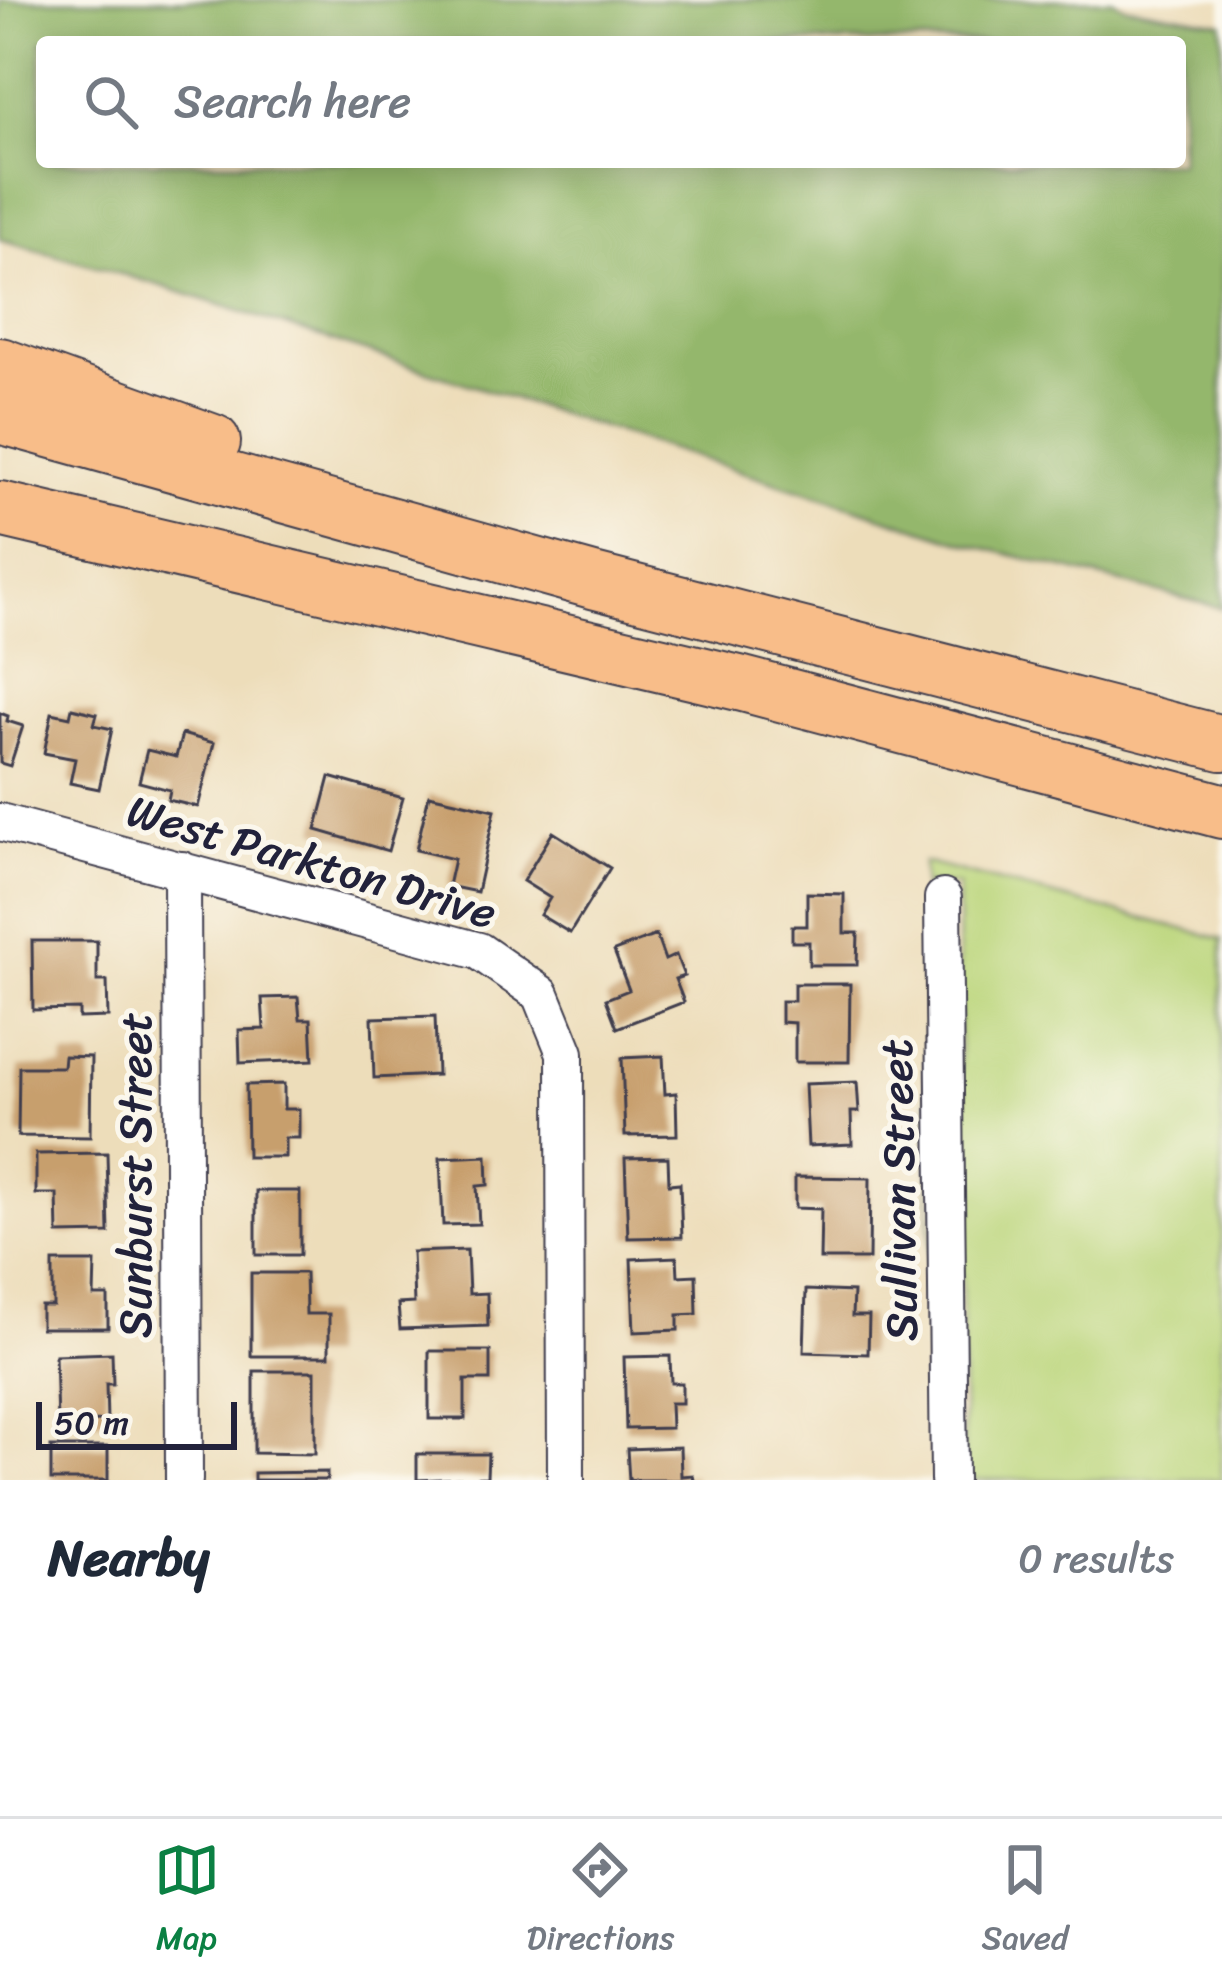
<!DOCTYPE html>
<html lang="en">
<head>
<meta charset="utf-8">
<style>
  :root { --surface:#fff; --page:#f6f6f7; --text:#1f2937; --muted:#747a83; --line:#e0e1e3; --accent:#0b8043 }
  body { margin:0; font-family:Sriracha,sans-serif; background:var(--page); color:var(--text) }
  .scale { position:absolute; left:36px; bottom:30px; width:201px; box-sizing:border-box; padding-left:12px; border:6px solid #22223b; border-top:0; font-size:33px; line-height:42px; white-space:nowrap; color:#22223b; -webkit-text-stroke:9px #fbf7ec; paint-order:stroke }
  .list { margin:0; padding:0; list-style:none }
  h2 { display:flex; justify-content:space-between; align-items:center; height:156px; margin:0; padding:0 48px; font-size:51px }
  h2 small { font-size:39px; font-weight:400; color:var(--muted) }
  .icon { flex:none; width:66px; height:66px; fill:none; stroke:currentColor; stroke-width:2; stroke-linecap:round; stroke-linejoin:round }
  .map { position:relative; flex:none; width:1222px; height:1480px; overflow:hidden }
  .search { position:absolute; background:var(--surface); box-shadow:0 6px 30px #0003; left:36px; right:36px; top:36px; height:132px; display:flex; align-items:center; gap:30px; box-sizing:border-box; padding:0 42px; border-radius:12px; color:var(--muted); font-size:45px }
  .sheet { height:336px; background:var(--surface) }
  nav { display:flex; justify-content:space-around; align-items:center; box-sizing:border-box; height:168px; border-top:3px solid var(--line); background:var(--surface); font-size:33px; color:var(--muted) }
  nav a { display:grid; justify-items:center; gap:6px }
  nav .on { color:var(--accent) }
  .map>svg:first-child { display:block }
  .green { fill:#bbd67c; stroke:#6e7c5c; stroke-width:3 }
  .forest { fill:#94b76c; stroke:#5b6c54; stroke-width:3; fill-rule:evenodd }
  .building { fill:#c79f6d }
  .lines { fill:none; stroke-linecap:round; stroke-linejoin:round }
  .minor-casing { stroke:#403e4e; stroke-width:40 }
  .highway-casing { stroke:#403e4e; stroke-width:58 }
  .minor { stroke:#fff; stroke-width:36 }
  .highway { stroke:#f8bd89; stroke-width:54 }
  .labels { text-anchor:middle; stroke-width:10; stroke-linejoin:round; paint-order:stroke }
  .street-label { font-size:45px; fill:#22223b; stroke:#fbf7ec }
</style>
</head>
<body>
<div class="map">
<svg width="1222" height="1480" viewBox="0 0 1222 1480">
  <rect width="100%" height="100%" fill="#fbf7ec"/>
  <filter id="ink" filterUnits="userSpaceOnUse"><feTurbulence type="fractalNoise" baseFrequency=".00833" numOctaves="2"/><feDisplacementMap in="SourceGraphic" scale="24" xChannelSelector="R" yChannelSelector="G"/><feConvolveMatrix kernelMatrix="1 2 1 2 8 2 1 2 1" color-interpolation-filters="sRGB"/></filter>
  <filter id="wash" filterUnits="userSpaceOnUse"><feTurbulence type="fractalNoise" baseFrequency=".004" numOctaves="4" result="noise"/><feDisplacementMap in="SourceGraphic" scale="48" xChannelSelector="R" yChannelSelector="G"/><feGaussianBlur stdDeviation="2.7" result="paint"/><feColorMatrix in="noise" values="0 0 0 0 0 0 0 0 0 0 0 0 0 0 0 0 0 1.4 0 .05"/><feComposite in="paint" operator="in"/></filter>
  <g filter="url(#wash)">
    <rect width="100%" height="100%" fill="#edddba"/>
    <path class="green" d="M923 862 1222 939V1480H964L958 885H927L932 1382Z"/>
    <path class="forest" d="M0 0H1113L1123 6 1222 23V608L968 544 152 283 0 239ZM42 42H1180V162H42Z"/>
    <g id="blocks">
      <path class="building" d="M72 708 97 714 94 725 112 729 99 789 70 783 75 759 44 753 52 713 70 717Z
        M0 713 8 716 7 721 23 726 10 766 0 763Z
        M182 734 214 743 198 807 168 800 170 790 139 782 147 750 176 757Z
        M330 777 403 798 388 851 316 830Z
        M429 795 495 810 477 892 448 886 454 859 416 850Z
        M553 832 610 868 570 933 540 915 550 898 523 881Z
        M807 893 844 894V933H858L857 965H809V942H792V926H807Z
        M656 935 665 960 676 955 684 976 675 979 684 1002 617 1028 606 999 629 990 614 951Z
        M32 941H97V981H107L108 1017 79 1018V1009L33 1010Z
        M794 984H850L849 1062H795V1023L781 1022V1001H794Z
        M298 997 300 1019H311L313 1060 240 1063 239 1030 264 1029 262 998Z
        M435 1016 437 1075 374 1078 372 1018Z
        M64 1056 91 1057 90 1137 18 1136 19 1067H63Z
        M663 1056 665 1094 676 1093 677 1135 625 1136 622 1058Z
        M857 1082 859 1112H851L852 1144 808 1146 805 1084Z
        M284 1084V1109H299V1138H285V1157H247L246 1085Z
        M107 1153 109 1233 58 1234 57 1194H36V1154Z
        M487 1156 488 1185 477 1186 479 1224 443 1225 440 1158Z
        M668 1157 669 1184 680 1183 682 1237 628 1238 625 1158Z
        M795 1177 870 1178 869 1259H820L821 1209 795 1208Z
        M256 1191H300V1255H256Z
        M467 1250 469 1294 487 1293 488 1326 400 1329 398 1304 414 1303 412 1252Z
        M677 1257 678 1276 696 1275 697 1314 678 1315V1330L634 1332 631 1259Z
        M53 1262H95L94 1296H108V1328H41V1306H53Z
        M251 1273H305L306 1314H329V1356H251Z
        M806 1290 853 1292 852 1316H869L868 1354 804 1352Z
        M429 1351H490V1380H465V1419H429Z
        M112 1353 113 1384H106L107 1421 57 1422 55 1355Z
        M670 1356 671 1383H682V1403H670L671 1428 626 1429 624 1357Z
        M254 1371H315V1454L254 1453Z
        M51 1447H108V1480H51Z
        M680 1447 681 1476 693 1475 694 1480H629L627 1449Z
        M417 1454H488L487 1477 417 1480Z
        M327 1472V1480H254V1473Z"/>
    </g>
  </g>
  <g filter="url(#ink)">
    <use href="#blocks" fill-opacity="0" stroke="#403e4e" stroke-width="3"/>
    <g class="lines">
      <g class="minor-casing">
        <path id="minor" d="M0 822 479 951 541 994 565 1053 566 1480
          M182 870 184 1480
          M943 898 949 1480"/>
      </g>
      <g class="highway-casing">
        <path id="highway" d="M0 365 213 442
          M0 416 593 581 1222 743
          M0 509 743 684 1222 811"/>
      </g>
      <use href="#minor" class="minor"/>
      <use href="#highway" class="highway"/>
    </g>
  </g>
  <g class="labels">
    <g class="street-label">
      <text transform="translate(312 861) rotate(16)" y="16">West Parkton Drive</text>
      <text transform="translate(135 1175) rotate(-90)" y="16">Sunburst Street</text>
      <text transform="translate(898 1190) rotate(-91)" y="16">Sullivan Street</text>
    </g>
  </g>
</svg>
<div class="scale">50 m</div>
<div class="search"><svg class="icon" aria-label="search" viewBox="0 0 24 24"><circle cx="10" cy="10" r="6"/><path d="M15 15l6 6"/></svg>Search here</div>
</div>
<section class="sheet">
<h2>Nearby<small>0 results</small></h2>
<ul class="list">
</ul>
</section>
<nav>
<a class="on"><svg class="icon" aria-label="map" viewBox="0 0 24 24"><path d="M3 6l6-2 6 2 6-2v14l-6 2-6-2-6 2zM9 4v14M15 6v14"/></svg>Map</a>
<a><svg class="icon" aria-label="directions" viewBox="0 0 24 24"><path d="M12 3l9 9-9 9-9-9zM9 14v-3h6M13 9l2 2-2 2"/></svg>Directions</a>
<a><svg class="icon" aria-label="saved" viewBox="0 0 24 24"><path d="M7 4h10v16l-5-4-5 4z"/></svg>Saved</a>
</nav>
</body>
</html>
